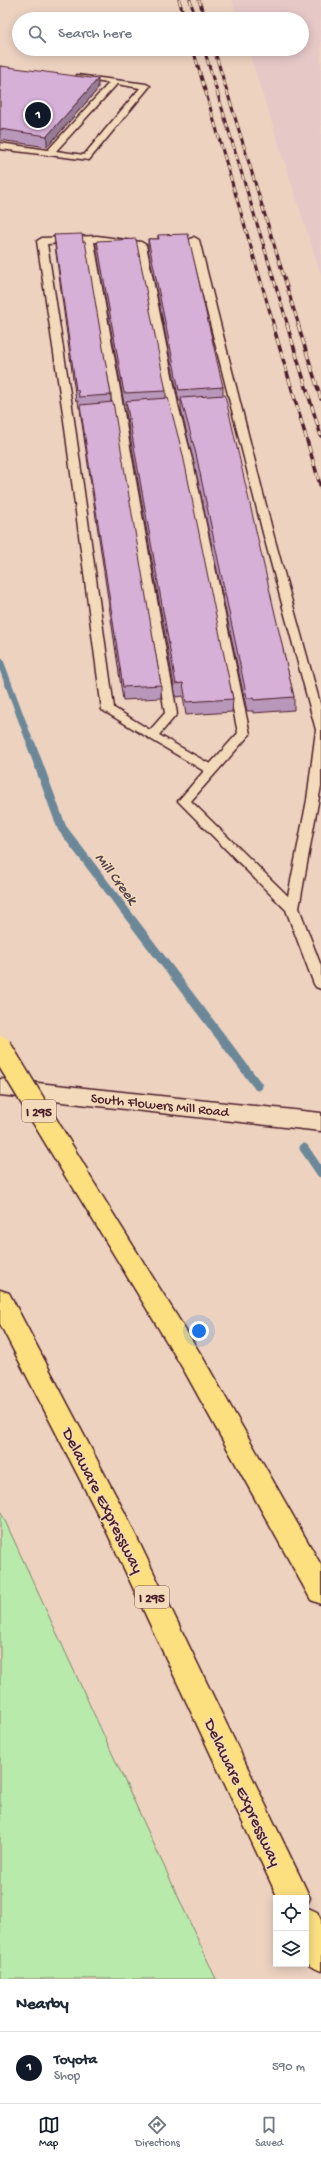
<!DOCTYPE html>
<html lang="en">
<head>
<meta charset="utf-8">
<style>
  :root { --surface:#fff; --page:#f6f6f7; --text:#1f2937; --muted:#747a83; --line:#e0e1e3; --accent:#111827 }
  body { margin:0; font-family:"Gochi Hand",sans-serif; background:var(--page); color:var(--text) }
  .controls { position:absolute; right:12px; bottom:12px; display:grid; overflow:hidden; border-radius:0px; box-shadow:0 2px 10px #0003 }
  .controls button { width:36px; height:36px; display:grid; place-items:center; padding:0; border:0; border-bottom:1px solid var(--line); background:var(--surface); color:var(--text); font:20px sans-serif }
  .you { position:absolute; left:199px; top:1331px; width:14px; height:14px; margin:-10px; border:3px solid #fff; border-radius:50%; background:#1a73e8; box-shadow:0 0 0 6px #1a73e833 }
  .badge { display:grid; place-items:center; width:26px; height:26px; border-radius:50%; background:var(--accent); color:#fff; font-size:13px; font-weight:700 }
  .pin { position:absolute; translate:-50% -50%; border:2px solid #fff; box-shadow:0 1px 4px #0006 }
  .list { margin:0; padding:0; list-style:none }
  h2 { display:flex; justify-content:space-between; align-items:center; height:52px; margin:0; padding:0 16px; font-size:17px }
  h2 small { font-size:13px; font-weight:400; color:var(--muted) }
  .list li { display:grid; grid-template-columns:26px 1fr auto; gap:12px; align-items:center; box-sizing:border-box; height:72px; padding:0 16px; border-top:1px solid var(--line) }
  .list b { display:block; font-size:15px; white-space:nowrap }
  .list p { margin:0; font-size:13px; white-space:nowrap; color:var(--muted) }
  .list em { font-size:13px; font-style:normal; color:var(--muted) }
  .icon { flex:none; width:22px; height:22px; fill:none; stroke:currentColor; stroke-width:2; stroke-linecap:round; stroke-linejoin:round }
  .map { position:relative; flex:none; width:321px; height:1979px; overflow:hidden }
  .search { position:absolute; background:var(--surface); box-shadow:0 2px 10px #0003; left:12px; right:12px; top:12px; height:44px; display:flex; align-items:center; gap:10px; box-sizing:border-box; padding:0 14px; border-radius:22px; color:var(--muted); font-size:15px }
  .sheet { height:124px; background:var(--surface) }
  nav { display:flex; justify-content:space-around; align-items:center; box-sizing:border-box; height:56px; border-top:1px solid var(--line); background:var(--surface); font-size:11px; color:var(--muted) }
  nav a { display:grid; justify-items:center; gap:2px }
  nav .on { color:var(--accent) }
  .map>svg:first-child { display:block }
  .built { fill:#e6c8c7 }
  .green { fill:#b8ebab; stroke:#81856b }
  .lines { fill:none; stroke-linecap:round; stroke-linejoin:round }
  .stream-far1 { stroke:#6c8898; stroke-width:7 }
  .stream { stroke:#6c8898; stroke-width:9 }
  .service-casing { stroke:#4a1f2b; stroke-width:3 }
  .secondary-casing { stroke:#4a1f2b; stroke-width:3 }
  .motorway-casing { stroke:#4a1f2b; stroke-width:3 }
  .service { fill:#f2daba; fill-rule:evenodd }
  .secondary { fill:#f2daba; fill-rule:evenodd }
  .motorway { fill:#fce080; fill-rule:evenodd }
  .rail-far1-casing { stroke:#4a1f2b; stroke-width:3 }
  .rail-casing { stroke:#4a1f2b; stroke-width:3.5 }
  .rail-far1 { stroke:#f2daba; stroke-width:2; stroke-dasharray:5.5; stroke-linecap:butt }
  .rail { stroke:#f2daba; stroke-width:2.5; stroke-dasharray:7; stroke-linecap:butt }
  .motorway-bridge-casing { stroke:#4a1f2b; stroke-width:25; stroke-linecap:butt }
  .motorway-bridge { stroke:#fce080; stroke-width:22 }
  .wall { fill:#b997ba; stroke:#4a1f2b }
  .shaded-wall { fill:#967b97; stroke:#4a1f2b }
  .building { fill:#d7b0d8; stroke:#4a1f2b }
  .labels { text-anchor:middle; stroke-width:3; stroke-linejoin:round; paint-order:stroke }
  .shield { fill:#f2daba; stroke:#7c5756; stroke-width:1 }
  .shield-label { font-size:13px; font-weight:bold; fill:#4a1f2b }
  .street-label { font-size:14px; fill:#4a1f2b; stroke:#f2daba }
  .water-label { font-size:15px; font-style:italic; fill:#55424f; stroke:#f2daba }
  .near-street-label { font-size:17px; fill:#4a1f2b; stroke:#f2daba }
</style>
</head>
<body>
<div class="map">
<svg width="321" height="1979" viewBox="0 0 321 1979">
  <rect width="100%" height="100%" fill="#edd2c0"/>
  <filter id="ink" filterUnits="userSpaceOnUse"><feTurbulence type="fractalNoise" baseFrequency=".025" numOctaves="2"/><feDisplacementMap in="SourceGraphic" scale="8" xChannelSelector="R" yChannelSelector="G"/><feConvolveMatrix kernelMatrix="1 2 1 2 8 2 1 2 1" color-interpolation-filters="sRGB"/></filter>
  <g filter="url(#ink)">
    <path class="built" d="M232 0H321V275L248 49H302V19H238Z"/>
    <path class="green" d="M0 1510 216 1979H0Z"/>
    <g class="lines">
      <path class="stream-far1" d="M0 661 31 745"/>
      <path class="stream" d="M31 744 62 828 258 1086
        M304 1148 321 1173"/>
      <g class="service-casing">
        <path id="service" d="M77 75 146 84 150 86 89 160 0 149V143L48 150 109 83 77 79ZM117 84 140 88 84 155 56 151Z
          M97 236 141 242 146 245 178 405 194 467 250 734 191 801 288 896 307 800 316 730 263 533 189 240 194 237 199 240 273 533 321 707V786L299 908 321 966V989L316 987 314 984 286 910 178 801 204 771 102 710 63 413 37 241 42 238ZM85 242 165 713 150 730 114 708 73 413 47 244ZM94 242 137 247 168 405 184 467 238 733 210 764 159 735 177 714Z"/>
      </g>
      <g class="secondary-casing">
        <path id="secondary" d="M0 1079 321 1113V1131L0 1095Z"/>
      </g>
      <g class="motorway-casing">
        <path id="motorway" d="M78 1167 86 1170 203 1358 321 1565V1604L311 1600 185 1372 70 1182 66 1176 70 1170Z
          M0 1290 9 1293 125 1513 305 1887 310 1898 306 1907V1898H278L106 1530 0 1324Z
          M306 1907 317 1912 321 1920V1971L310 1966 306 1958Z"/>
      </g>
      <use href="#service" class="service"/>
      <use href="#secondary" class="secondary"/>
      <use href="#motorway" class="motorway"/>
      <g class="rail-far1-casing">
        <path id="rail-far1" d="M179 0 185 19
          M190 0 196 19
          M199 0 205 19
          M193 49 274 326
          M204 49 288 326
          M214 49 299 326"/>
      </g>
      <g class="rail-casing">
        <path id="rail" d="M273 325 321 488
          M287 325 321 436
          M298 325 321 399"/>
      </g>
      <use href="#rail-far1" class="rail-far1"/>
      <use href="#rail" class="rail"/>
      <g class="motorway-bridge-casing">
        <path id="motorway-bridge" d="M0 1047 78 1176"/>
      </g>
      <use href="#motorway-bridge" class="motorway-bridge"/>
    </g>
    <path class="wall" d="M0 66 98 89 47 147 0 140Z
      M54 235 83 242 111 395V403L161 685V698L123 700 81 417 80 408H79L78 401H76L55 246Z
      M158 235 223 387V395L294 697V710L253 713V711H247L195 467 181 410V401H179L148 249V239H158Z
      M97 241 166 391V399L233 699 232 712 186 715 183 696 176 697 126 413V404H124L97 252Z"/>
    <path class="shaded-wall" d="M98 79V89L47 147V136Z"/>
    <path class="building" d="M0 66 98 79 47 136 0 129Z
      M82 234 83 242 85 241 111 395 79 397 78 390H76L54 235Z
      M188 234 223 387 179 390 148 239H159L158 235Z
      M136 239 166 391 124 393 97 241Z
      M225 395 294 697 254 700 253 698H247L196 454 181 398Z
      M168 398 183 455 233 699 186 702 183 683 176 684 126 401Z
      M113 402 161 685 123 687 80 405Z"/>
  </g>
  <g class="labels">
    <g class="shield">
      <rect x="22" y="1100" width="34" height="22" rx="3"/>
      <rect x="135" y="1586" width="34" height="22" rx="3"/>
    </g>
    <g class="shield-label">
      <text x="39" y="1116">I 295</text>
      <text x="152" y="1602">I 295</text>
    </g>
    <g class="street-label">
      <text transform="translate(160 1104) rotate(6)" y="5">South Flowers Mill Road</text>
    </g>
    <g class="water-label">
      <text transform="translate(117 878) rotate(53)" y="5">Mill Creek</text>
    </g>
    <g class="near-street-label">
      <text transform="translate(104 1500) rotate(63)" y="6">Delaware Expressway</text>
      <text transform="translate(244 1792) rotate(65)" y="6">Delaware Expressway</text>
    </g>
  </g>
</svg>
<div class="controls">
<button><svg class="icon" aria-label="locate" viewBox="0 0 24 24"><circle cx="12" cy="12" r="6"/><path d="M12 2v4M12 18v4M2 12h4M18 12h4"/></svg></button>
<button><svg class="icon" aria-label="layers" viewBox="0 0 24 24"><path d="M12 4l9 5-9 5-9-5zM3 14l9 5 9-5"/></svg></button>
</div>
<div class="you"></div>
<div class="pin badge" style="left:38px;top:115px">1</div>
<div class="search"><svg class="icon" aria-label="search" viewBox="0 0 24 24"><circle cx="10" cy="10" r="6"/><path d="M15 15l6 6"/></svg>Search here</div>
</div>
<section class="sheet">
<h2>Nearby<small></small></h2>
<ul class="list">
<li><span class="badge">1</span><div><b>Toyota</b><p>Shop</p></div><em>590 m</em></li>
</ul>
</section>
<nav>
<a class="on"><svg class="icon" aria-label="map" viewBox="0 0 24 24"><path d="M3 6l6-2 6 2 6-2v14l-6 2-6-2-6 2zM9 4v14M15 6v14"/></svg>Map</a>
<a><svg class="icon" aria-label="directions" viewBox="0 0 24 24"><path d="M12 3l9 9-9 9-9-9zM9 14v-3h6M13 9l2 2-2 2"/></svg>Directions</a>
<a><svg class="icon" aria-label="saved" viewBox="0 0 24 24"><path d="M7 4h10v16l-5-4-5 4z"/></svg>Saved</a>
</nav>
</body>
</html>
